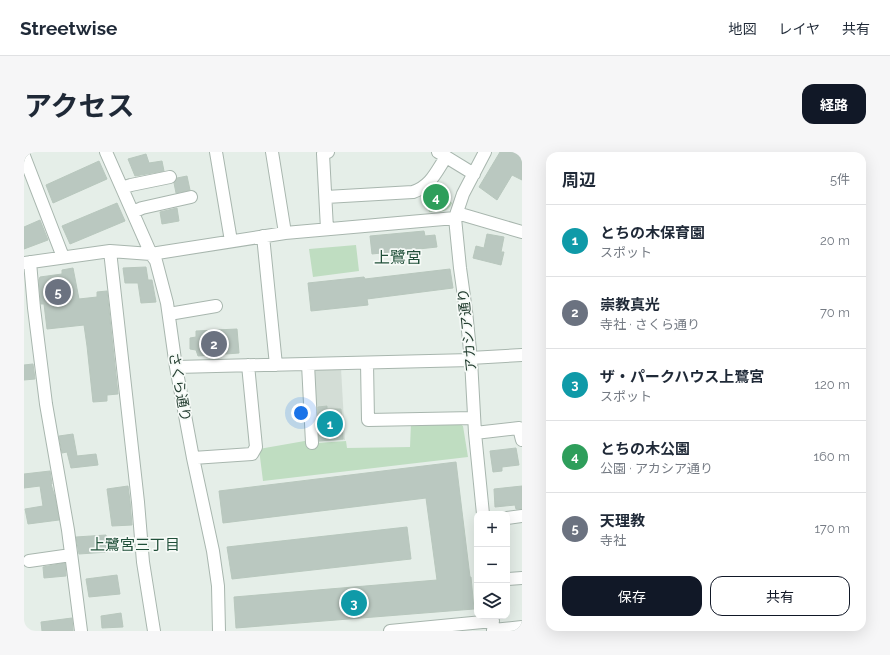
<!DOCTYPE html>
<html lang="ja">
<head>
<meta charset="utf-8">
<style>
  :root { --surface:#fff; --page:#f6f6f7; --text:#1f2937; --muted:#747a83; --line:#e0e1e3; --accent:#111827 }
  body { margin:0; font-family:Raleway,"Noto Sans JP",sans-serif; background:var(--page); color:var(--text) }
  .controls { position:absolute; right:12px; bottom:12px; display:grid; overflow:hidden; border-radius:8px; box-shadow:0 4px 16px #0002 }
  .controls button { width:36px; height:36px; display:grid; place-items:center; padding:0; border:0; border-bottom:1px solid var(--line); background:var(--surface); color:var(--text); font:20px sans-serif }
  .you { position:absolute; left:277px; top:261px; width:14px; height:14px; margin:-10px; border:3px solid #fff; border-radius:50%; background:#1a73e8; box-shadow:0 0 0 6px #1a73e833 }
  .badge { display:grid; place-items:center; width:26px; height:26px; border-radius:50%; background:var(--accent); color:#fff; font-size:13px; font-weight:700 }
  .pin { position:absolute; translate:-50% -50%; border:2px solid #fff; box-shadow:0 1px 4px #0006 }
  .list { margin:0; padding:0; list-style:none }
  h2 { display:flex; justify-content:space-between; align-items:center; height:52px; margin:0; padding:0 16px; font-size:17px }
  h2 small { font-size:13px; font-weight:400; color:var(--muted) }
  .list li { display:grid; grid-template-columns:26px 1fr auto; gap:12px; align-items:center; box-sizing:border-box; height:72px; padding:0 16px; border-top:1px solid var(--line) }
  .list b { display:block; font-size:15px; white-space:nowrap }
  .list p { margin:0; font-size:13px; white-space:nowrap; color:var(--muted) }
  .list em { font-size:13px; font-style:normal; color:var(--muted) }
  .actions { display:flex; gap:8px; padding:12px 16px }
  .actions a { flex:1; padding:9px 0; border:1px solid var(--accent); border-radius:12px; text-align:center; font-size:14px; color:var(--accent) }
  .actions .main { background:var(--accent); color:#fff }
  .icon { flex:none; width:22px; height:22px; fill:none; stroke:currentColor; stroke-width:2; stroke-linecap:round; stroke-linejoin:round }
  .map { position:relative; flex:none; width:498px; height:479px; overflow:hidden; border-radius:12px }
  header { display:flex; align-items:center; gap:24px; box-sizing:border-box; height:56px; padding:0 20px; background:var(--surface); border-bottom:1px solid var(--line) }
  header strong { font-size:19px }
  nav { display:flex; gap:22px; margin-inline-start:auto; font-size:14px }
  .intro { display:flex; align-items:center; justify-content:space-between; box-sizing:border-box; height:96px; padding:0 24px }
  h1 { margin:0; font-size:28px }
  .button { padding:10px 18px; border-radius:12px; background:var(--accent); color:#fff; font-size:14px; font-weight:700 }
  main { display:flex; gap:24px; padding:0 24px }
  aside { flex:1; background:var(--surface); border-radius:12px; box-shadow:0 4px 16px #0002 }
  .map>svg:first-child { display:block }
  .built { fill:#d3ddd6 }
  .green { fill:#bfddc1 }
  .building { fill:#bac8c0; stroke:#b8c7bd }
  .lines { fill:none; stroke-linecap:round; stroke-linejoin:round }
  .minor-casing { stroke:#a8b6ae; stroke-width:14 }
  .minor { stroke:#fff; stroke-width:12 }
  .labels { text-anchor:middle; stroke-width:3.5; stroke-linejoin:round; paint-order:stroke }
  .street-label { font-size:14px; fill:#253f32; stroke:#f6faf7 }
  .neighbourhood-label { font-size:15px; fill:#21503a; stroke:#f6faf7 }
  .quarter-label { font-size:16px; fill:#21503a; stroke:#f6faf7 }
</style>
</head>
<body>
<header>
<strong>Streetwise</strong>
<nav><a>地図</a><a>レイヤ</a><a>共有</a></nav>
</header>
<div class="intro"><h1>アクセス</h1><a class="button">経路</a></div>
<main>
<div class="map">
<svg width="498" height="479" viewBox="0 0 498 479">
  <rect width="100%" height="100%" fill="#e5eee8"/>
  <path class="built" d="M317 216 321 288 293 290 288 219 290 217Z"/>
  <path class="green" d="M407 35 428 51C424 61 415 60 405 60L403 39Z
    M332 93 335 119 289 125 285 97Z
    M387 271H435L439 274 444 305 239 329 235 297 292 287 293 291 322 289 323 296 386 295Z"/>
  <path class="building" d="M476 0H494L498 2V28L488 23 473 48 455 35Z
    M122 2 125 11 138 9 140 19 111 24 104 7Z
    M75 9 83 27 29 51 22 33Z
    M163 24 166 38 152 41 150 31 153 26Z
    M93 51 101 69 46 92 38 74Z
    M153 56 155 69 138 72 136 60Z
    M16 68 24 88 0 97V75Z
    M400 79 401 84 411 83 413 95 348 102 346 84Z
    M463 82 480 85 477 100H480L477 113 449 106 452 94 460 96Z
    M122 115 124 128H128L132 150 117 151 114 131H101L99 116Z
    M49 116 55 147 73 145V140L83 139 94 242 83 243V249L69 250 63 194 60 173 23 177 20 152H17L15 128 16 125 38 122V118Z
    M426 117 429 136 343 147 344 153 287 159 284 131 340 125 341 127Z
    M213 177 215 201 174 204 172 198 166 197V186L172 185V179Z
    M9 212 11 227 0 228V213Z
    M303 254V257H317L319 287 295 289 294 255Z
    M49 282 53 304 72 302 74 313 47 316 43 300 38 301 35 284Z
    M492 296 495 313 478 315V319L469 320 466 299Z
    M432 310 446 425H447L450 457 212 476 210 445 413 428 402 346 199 371 195 339Z
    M26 319 28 332H27L31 345 35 368 4 372 1 357 19 354 16 334 0 336V322Z
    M104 334 106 349 108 373 88 374 83 337Z
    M498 334V357H492L491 353 471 355 470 337Z
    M383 375 387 407 208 427 203 395Z
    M82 383 84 400 55 402 52 385Z
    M41 411 42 424 20 426 19 415Z
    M93 423 96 442 65 445 62 427Z
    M97 461 99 475 78 476 77 464Z
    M48 466 49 479H18L17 470Z"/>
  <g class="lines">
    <g class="minor-casing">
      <path id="minor" d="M82 0 127 102 132 109 143 151 152 215 169 306 189 399 194 434 195 479
        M192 0 207 89
        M248 0 261 81
        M414 0 450 22
        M0 4 39 105
        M98 36 107 33 146 25
        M302 45 389 40C407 34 412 20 422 5
        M109 60 118 56 167 45
        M433 61 498 80
        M303 77 299 2 304 0
        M239 84 252 213
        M86 99 114 350 119 410 130 479
        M6 110 10 156 22 252 44 378 57 479
        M0 111 86 99 127 102 261 81 431 66
        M145 162 192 154
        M446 206 498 203
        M343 211 344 268 450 266
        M284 212 288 291
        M152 215 447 208
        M451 281 495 276 498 288
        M169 306 228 302 232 295 224 213
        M459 362 451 281 447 208 442 159 436 116 431 66 439 42 461 0
        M483 366 498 364
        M5 409 47 403
        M483 427 498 426
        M469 478 498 475
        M366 479 469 469"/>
    </g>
    <use href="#minor" class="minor"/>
  </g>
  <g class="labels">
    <g class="street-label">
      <text transform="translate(443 178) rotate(-96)" y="5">アカシア通り</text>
      <text transform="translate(156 235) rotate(80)" y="5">さくら通り</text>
    </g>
    <g class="neighbourhood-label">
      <text x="111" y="398">上鷺宮三丁目</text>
    </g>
    <g class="quarter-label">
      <text x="374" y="111">上鷺宮</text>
    </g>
  </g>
</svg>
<div class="controls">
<button>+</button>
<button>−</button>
<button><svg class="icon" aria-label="layers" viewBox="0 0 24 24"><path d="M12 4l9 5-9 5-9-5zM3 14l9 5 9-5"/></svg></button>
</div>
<div class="you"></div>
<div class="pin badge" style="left:306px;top:272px;background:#0f9aa8">1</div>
<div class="pin badge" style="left:190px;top:192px;background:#6b7280">2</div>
<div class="pin badge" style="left:330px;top:451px;background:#0f9aa8">3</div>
<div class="pin badge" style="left:412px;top:45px;background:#2e9e5b">4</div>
<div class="pin badge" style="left:34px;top:140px;background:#6b7280">5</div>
</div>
<aside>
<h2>周辺<small>5件</small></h2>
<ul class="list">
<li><span class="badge" style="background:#0f9aa8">1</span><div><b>とちの木保育園</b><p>スポット</p></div><em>20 m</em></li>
<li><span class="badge" style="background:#6b7280">2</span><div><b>崇教真光</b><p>寺社 · さくら通り</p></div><em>70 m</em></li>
<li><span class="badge" style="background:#0f9aa8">3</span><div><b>ザ・パークハウス上鷺宮</b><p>スポット</p></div><em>120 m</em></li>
<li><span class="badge" style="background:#2e9e5b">4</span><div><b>とちの木公園</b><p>公園 · アカシア通り</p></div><em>160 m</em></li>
<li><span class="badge" style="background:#6b7280">5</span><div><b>天理教</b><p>寺社</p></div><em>170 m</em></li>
</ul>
<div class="actions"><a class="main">保存</a><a>共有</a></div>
</aside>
</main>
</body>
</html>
